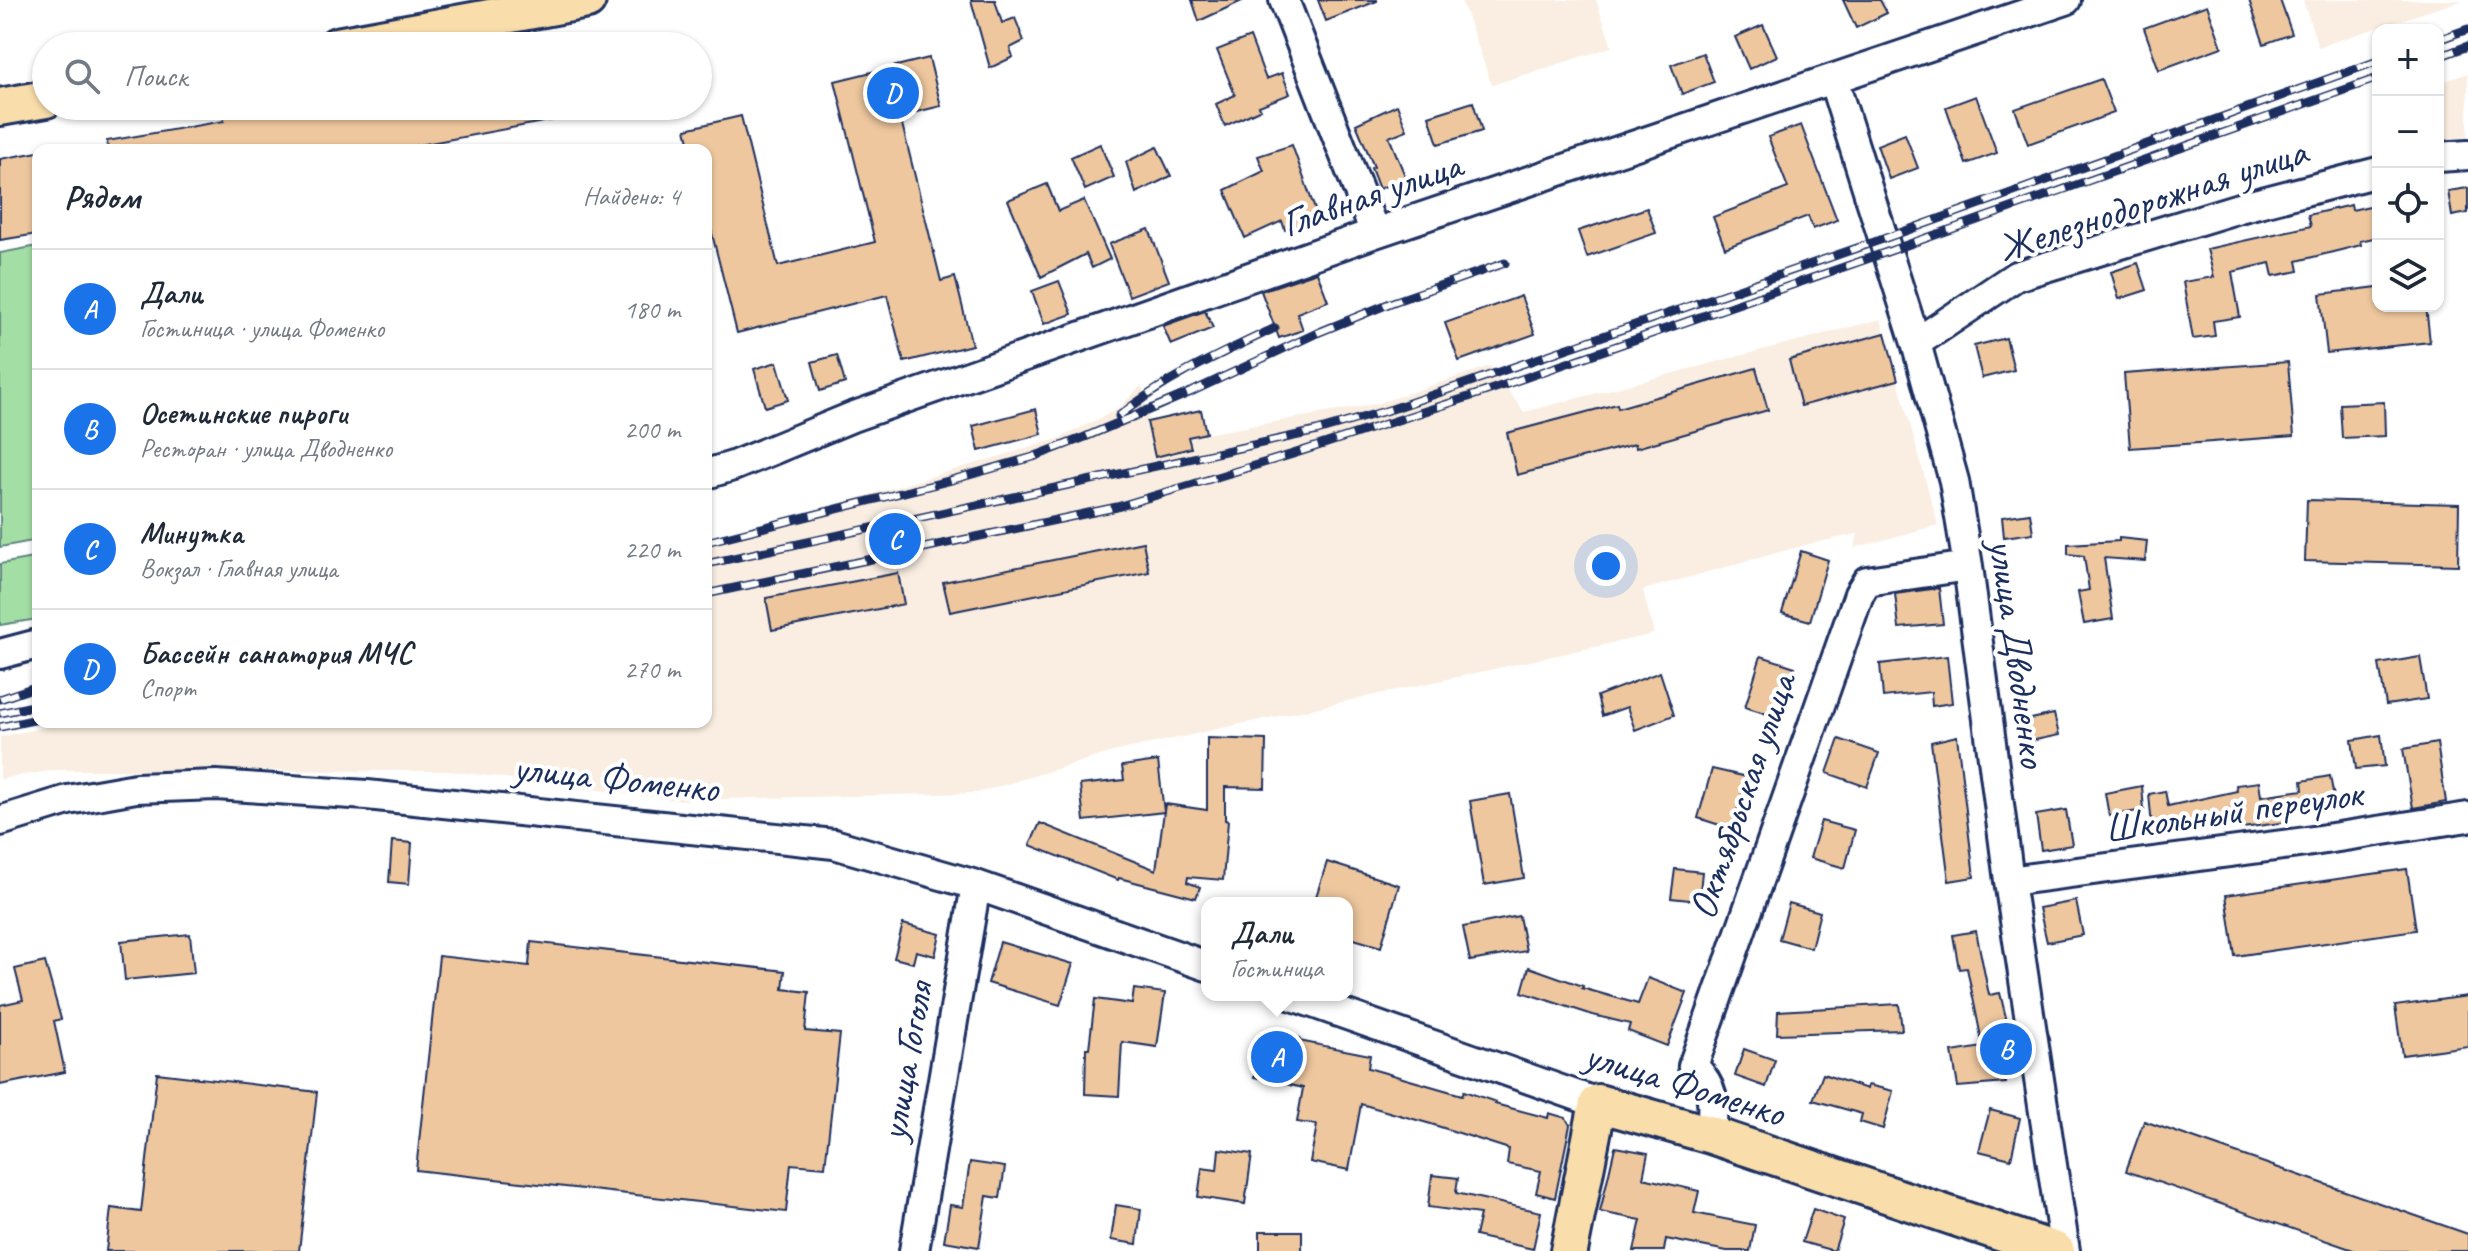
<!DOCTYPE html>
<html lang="ru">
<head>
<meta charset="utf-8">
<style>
  :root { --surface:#fff; --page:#f6f6f7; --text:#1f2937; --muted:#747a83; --line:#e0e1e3; --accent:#1a73e8 }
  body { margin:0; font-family:Caveat,sans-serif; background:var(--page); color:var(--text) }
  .controls { position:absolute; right:24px; top:24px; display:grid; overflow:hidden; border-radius:16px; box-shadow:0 2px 6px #0004 }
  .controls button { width:72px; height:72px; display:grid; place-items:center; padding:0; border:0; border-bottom:2px solid var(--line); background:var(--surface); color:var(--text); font:40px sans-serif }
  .you { position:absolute; left:1606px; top:566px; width:28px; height:28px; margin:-20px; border:6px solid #fff; border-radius:50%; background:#1a73e8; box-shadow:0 0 0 12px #1a73e833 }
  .badge { display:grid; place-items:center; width:52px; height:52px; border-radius:50%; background:var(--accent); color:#fff; font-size:26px; font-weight:700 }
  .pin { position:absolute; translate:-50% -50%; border:4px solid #fff; box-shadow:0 2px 8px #0006 }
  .popup { position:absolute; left:1201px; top:897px; width:152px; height:104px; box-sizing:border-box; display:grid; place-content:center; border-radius:16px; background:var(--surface); filter:drop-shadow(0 2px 6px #0005); font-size:26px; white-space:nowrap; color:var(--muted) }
  .popup b { font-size:30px; color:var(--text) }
  .popup::after { content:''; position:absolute; left:50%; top:100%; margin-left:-16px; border:16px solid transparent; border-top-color:var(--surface) }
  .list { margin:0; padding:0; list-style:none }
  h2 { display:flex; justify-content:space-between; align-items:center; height:104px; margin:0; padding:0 32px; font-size:34px }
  h2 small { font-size:26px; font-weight:400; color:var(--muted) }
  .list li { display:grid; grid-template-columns:52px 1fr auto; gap:24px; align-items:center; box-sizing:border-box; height:120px; padding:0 32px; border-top:2px solid var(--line) }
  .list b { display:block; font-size:30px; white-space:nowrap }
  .list p { margin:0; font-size:26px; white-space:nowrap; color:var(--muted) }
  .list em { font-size:26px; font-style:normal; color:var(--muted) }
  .icon { flex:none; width:44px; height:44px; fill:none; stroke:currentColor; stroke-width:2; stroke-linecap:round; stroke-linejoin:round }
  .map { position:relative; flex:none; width:2468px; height:1251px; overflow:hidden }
  .search { position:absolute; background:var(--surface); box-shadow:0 2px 6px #0004; left:32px; top:32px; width:680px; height:88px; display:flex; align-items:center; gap:20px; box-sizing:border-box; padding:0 28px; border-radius:44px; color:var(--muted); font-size:30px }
  .panel { position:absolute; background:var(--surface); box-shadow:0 2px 6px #0004; left:32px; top:144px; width:680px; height:584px; border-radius:16px }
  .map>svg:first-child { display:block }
  .built { fill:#faeee2 }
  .green { fill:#a3dea4; stroke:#5f8681; stroke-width:2 }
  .building { fill:#eec79e; stroke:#1b2f5e; stroke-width:2 }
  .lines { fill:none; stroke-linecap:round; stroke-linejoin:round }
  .minor-casing { stroke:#1b2f5e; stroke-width:34 }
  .major-casing { stroke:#1b2f5e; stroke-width:42 }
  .minor { stroke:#fff; stroke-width:28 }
  .major { stroke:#f9deab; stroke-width:36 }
  .rail-casing { stroke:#1b2f5e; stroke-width:9 }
  .rail { stroke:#fff; stroke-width:6; stroke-dasharray:18; stroke-linecap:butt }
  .labels { text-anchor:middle; stroke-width:8; stroke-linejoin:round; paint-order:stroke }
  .street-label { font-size:40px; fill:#1b2f5e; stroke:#fff }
</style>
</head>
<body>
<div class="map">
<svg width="2468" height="1251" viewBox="0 0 2468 1251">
  <rect width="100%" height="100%" fill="#fff"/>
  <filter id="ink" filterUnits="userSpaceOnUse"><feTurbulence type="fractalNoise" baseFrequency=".0125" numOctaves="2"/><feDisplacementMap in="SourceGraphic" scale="16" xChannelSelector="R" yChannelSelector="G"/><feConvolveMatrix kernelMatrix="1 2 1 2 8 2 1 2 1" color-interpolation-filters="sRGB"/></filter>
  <g filter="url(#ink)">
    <path class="built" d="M1461 0H1596L1612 47 1492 85Z
      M2303 0H2463L2318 47Z
      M2468 73V136L2438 141V84Z
      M1881 319 1938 525 1854 548 1858 534 1809 544 1643 590 1654 634 1113 752 977 793 676 800 450 771 56 770 0 779V737L70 722H706V543L1058 439 1118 409 1142 385 1155 457 1191 449 1188 437 1376 404 1490 366 1524 412Z"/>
    <path class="green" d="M38 246V540L0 547V253Z
      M38 557V619L0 625V564Z"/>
    <path class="building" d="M971 0H995L1002 23 1015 18 1024 41 1010 48 1013 57 990 68Z
      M1192 0H1244L1199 21Z
      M1318 0H1377V1L1326 21Z
      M1843 0H1880L1887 13 1856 28Z
      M2249 0H2280L2292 34 2264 44Z
      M2207 5 2222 47 2159 70 2144 28Z
      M1763 25 1777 56 1749 69 1735 37Z
      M1250 37 1266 79 1282 73 1290 94 1259 106 1261 109 1225 126 1216 104 1235 95 1217 50Z
      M1703 53 1714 82 1682 94 1671 65Z
      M929 58 941 106 900 116 941 281 955 277 972 345 904 362 887 295 737 333 706 210V150H691L686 129 741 116 778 266 875 242 835 81Z
      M2101 79 2114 113 2028 144 2015 109Z
      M1976 96 1997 153 1966 164 1946 107Z
      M1473 102 1482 131 1438 144 1429 116Z
      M1397 105 1407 130 1389 137 1406 178 1379 189 1371 168 1374 167 1356 124Z
      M289 106H579L580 115 393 150H108L107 141 224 121 223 115 258 108 259 112Z
      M1801 125 1837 220 1813 229 1808 216 1725 248 1713 217 1788 188 1768 137Z
      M1905 134 1918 168 1889 179 1877 145Z
      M1100 144 1114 177 1085 190 1071 157Z
      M1292 145 1318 218 1285 230 1282 221 1245 238 1225 190 1264 171 1258 156Z
      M1157 147 1171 176 1136 193 1126 162Z
      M38 152V234L0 240V159Z
      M1047 184 1058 211 1084 200 1110 259 1092 268 1086 254 1041 277 1008 200Z
      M2468 188V213L2452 216 2448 191Z
      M2378 204V237L2360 241 2361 245 2297 261 2299 271 2273 276 2270 263 2232 272 2240 317 2213 321 2215 336 2193 339 2183 282 2214 277 2207 249 2311 226 2308 215 2351 205 2352 210Z
      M1647 208 1656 233 1587 257 1578 231Z
      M1149 229 1169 281 1129 296 1109 244Z
      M2138 263 2147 290 2119 299 2111 272Z
      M1317 272 1328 301 1297 313 1303 330 1279 338 1261 291Z
      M1059 281 1072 314 1044 324 1032 291Z
      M2378 287V306H2426L2430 342 2327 353 2320 294Z
      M1521 296 1535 334 1459 361 1445 323Z
      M1205 311 1213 328 1171 345 1163 326Z
      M1885 333 1898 380 1801 406 1789 360Z
      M2006 338 2014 370 1982 378 1974 346Z
      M837 355 845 383 820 391 812 362Z
      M777 362 788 400 765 407 754 369Z
      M2288 362 2294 436 2130 448 2124 374Z
      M1756 368 1768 410 1636 448 1635 444 1517 475 1507 433 1617 404 1618 408Z
      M2384 402 2385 436 2342 438 2340 404Z
      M1036 409 1042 434 979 451 973 426Z
      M1201 410 1206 433 1188 437 1191 448 1155 457 1147 422Z
      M2307 500 2459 504 2458 565 2305 561Z
      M2030 513 2033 533 2004 537 2002 517Z
      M2119 538 2147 541 2145 561 2104 558 2113 619 2084 624 2078 592 2089 590 2084 556 2068 554V544L2119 541Z
      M1143 542 1149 572 950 612 943 582Z
      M1801 551 1828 560 1810 621 1782 613Z
      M898 573 904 604 772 630 766 598Z
      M1939 588 1943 624 1899 628 1895 594Z
      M1761 656 1795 667 1780 718 1745 707Z
      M1947 656 1952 703 1932 706 1931 692 1883 697 1880 664Z
      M2420 657 2427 699 2386 705 2379 664Z
      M1660 672 1674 715 1635 730 1627 707 1602 716 1597 696Z
      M2054 714 2059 735 2026 742 2022 721Z
      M2381 735 2385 766 2356 769 2352 740Z
      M1957 736 1974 877 1949 881 1931 742Z
      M1207 738 1266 740 1265 788 1225 787V820L1228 821 1223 880 1188 877 1187 882 1200 887 1196 898 1119 878 1118 880 1030 845 1040 823 1156 870 1165 804 1207 810Z
      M1839 739 1879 753 1867 787 1827 773Z
      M2437 743 2446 802 2413 808 2403 749Z
      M1158 761 1164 812 1084 821 1080 785 1124 780 1122 766Z
      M1712 769 1747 777 1732 829 1698 818Z
      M2330 776 2335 803 2286 810 2288 822 2242 828V823L2153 838 2149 794 2165 791 2168 806 2237 791 2236 785 2259 782 2261 796 2303 790 2302 781Z
      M2142 786 2144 810 2109 816 2105 793Z
      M1510 794 1524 878 1484 885 1470 801Z
      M2066 810 2072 845 2041 850 2036 815Z
      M1821 821 1855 830 1845 868 1810 858Z
      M392 841 412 843 409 884 389 882Z
      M1327 862 1399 885 1381 947 1347 937V903H1314Z
      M1675 869 1702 872 1699 901 1671 898Z
      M2407 869 2416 930 2235 956 2226 895Z
      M2076 901 2083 935 2047 942 2039 908Z
      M1789 903 1820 912 1811 948 1779 939Z
      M1519 916 1526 951 1470 961 1463 927Z
      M903 924 940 934 935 956 916 951 913 963 894 958Z
      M1976 931 1989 995 2000 993 2008 1026 1996 1029 2006 1083 1958 1087 1952 1052 1983 1047 1967 968 1959 969 1953 935Z
      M190 934 194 973 125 980 121 941Z
      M531 942 785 971 783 989 809 992 805 1031 840 1034 825 1167 791 1164 786 1212 416 1170 439 956 529 966Z
      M1000 942 1073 964 1060 1005 988 983Z
      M45 962 61 1019 54 1021 65 1072 0 1085V1005L23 1000 15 969Z
      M1529 967 1583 986 1582 988 1638 1004 1648 978 1687 993 1667 1046 1628 1031 1630 1024 1593 1015 1522 992Z
      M1134 989 1165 993 1157 1047 1122 1042 1119 1096 1085 1094 1086 1048H1089L1095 999 1132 1004Z
      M2468 996V1046L2402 1055 2395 1006Z
      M1899 1004 1902 1030 1777 1034 1778 1011Z
      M1264 1030 1300 1038 1299 1041 1370 1055 1368 1068 1462 1095 1464 1091 1496 1102 1495 1104 1548 1118 1549 1113 1566 1118 1570 1125 1555 1198 1536 1193 1541 1171 1507 1164 1509 1149 1431 1124 1361 1104 1349 1170 1310 1162 1317 1125 1297 1122 1303 1088 1254 1077Z
      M1744 1049 1775 1060 1766 1087 1735 1076Z
      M157 1073 317 1092 299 1251H106L111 1208 141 1212Z
      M1823 1074 1867 1089 1868 1085 1893 1091 1883 1129 1860 1122 1862 1114 1813 1100Z
      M1990 1110 2020 1118 2011 1159 1979 1151Z
      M2144 1121 2468 1234V1251H2356L2126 1171Z
      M1615 1147 1648 1153 1643 1178 1699 1191 1694 1213 1755 1225 1750 1251H1727L1666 1239 1664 1251H1634L1641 1220 1600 1212Z
      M1219 1149 1252 1154 1245 1204 1198 1197 1202 1168 1217 1170Z
      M970 1162 1005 1167 1000 1198 987 1196 979 1247 944 1241 950 1205 963 1207Z
      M1432 1175 1458 1178 1456 1193 1541 1212 1533 1249 1475 1236 1480 1214 1428 1207Z
      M1116 1205 1141 1209 1137 1244 1111 1240Z
      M1813 1209 1844 1220 1834 1251 1802 1242Z
      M1260 1231H1302V1251H1260Z"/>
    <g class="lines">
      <g class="minor-casing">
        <path id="minor" d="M1284 0 1375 233
          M1833 79 1916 343 1954 481 1968 566 2009 881 2065 1251
          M2438 157 2468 155
          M1916 343 2016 276 2239 208 2378 172
          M706 474 733 466 852 417 1375 233 2066 0
          M0 654 38 644
          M0 821 68 800 136 788 216 785 367 795 834 844 976 885 1207 966
          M2009 881 2306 842 2468 817
          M1290 995 1598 1103
          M1711 1135C1713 1104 1717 1090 1693 1066L1859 594 1867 581 1968 566
          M914 1251 976 885"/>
      </g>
      <g class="major-casing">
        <path id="major" d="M337 46 587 0
          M0 107 46 99
          M1569 1251 1598 1103 1711 1135 2056 1251"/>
      </g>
      <use href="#minor" class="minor"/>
      <use href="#major" class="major"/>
      <g class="rail-casing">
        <path id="rail" d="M2438 40 2468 29
          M2438 57 2468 46
          M1119 416C1166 378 1220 354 1275 328
          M706 542 948 481 1033 457 1085 437 1191 392 1317 333 1393 302 1505 263
          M706 564 1317 431 1392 409 1883 239 2378 61
          M706 594 1117 507 1293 454 1484 392 1887 252 2378 78
          M0 699 38 686
          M0 713 38 705
          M0 727 38 719"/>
      </g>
      <use href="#rail" class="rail"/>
    </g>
  </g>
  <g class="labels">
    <g class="street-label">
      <text transform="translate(1371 193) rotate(-19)" y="14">Главная улица</text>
      <text transform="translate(2152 199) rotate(-18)" y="14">Железнодорожная улица</text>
      <text transform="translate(2019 653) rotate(82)" y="14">улица Дводненко</text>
      <text transform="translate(616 777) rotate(6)" y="14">улица Фоменко</text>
      <text transform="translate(1741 796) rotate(-71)" y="14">Октябрьская улица</text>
      <text transform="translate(2233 810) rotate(-8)" y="14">Школьный переулок</text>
      <text transform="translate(905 1061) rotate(-80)" y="14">улица Гоголя</text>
      <text transform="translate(1685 1083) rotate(17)" y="14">улица Фоменко</text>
    </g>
  </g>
</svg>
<div class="controls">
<button>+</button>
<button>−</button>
<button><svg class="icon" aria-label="locate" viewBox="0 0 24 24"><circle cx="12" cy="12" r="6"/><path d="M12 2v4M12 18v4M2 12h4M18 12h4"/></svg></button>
<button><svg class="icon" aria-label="layers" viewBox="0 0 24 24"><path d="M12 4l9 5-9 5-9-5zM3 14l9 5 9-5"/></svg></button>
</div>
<div class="you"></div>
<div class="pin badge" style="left:1277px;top:1057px">A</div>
<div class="popup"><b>Дали</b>Гостиница</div>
<div class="pin badge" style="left:2006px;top:1049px">B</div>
<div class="pin badge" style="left:895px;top:539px">C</div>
<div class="pin badge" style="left:893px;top:93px">D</div>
<div class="search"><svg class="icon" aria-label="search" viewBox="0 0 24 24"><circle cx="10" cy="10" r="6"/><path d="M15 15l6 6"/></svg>Поиск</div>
<section class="panel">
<h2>Рядом<small>Найдено: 4</small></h2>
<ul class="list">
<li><span class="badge">A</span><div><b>Дали</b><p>Гостиница · улица Фоменко</p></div><em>180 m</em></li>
<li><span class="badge">B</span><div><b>Осетинские пироги</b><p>Ресторан · улица Дводненко</p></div><em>200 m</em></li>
<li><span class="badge">C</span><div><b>Минутка</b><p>Вокзал · Главная улица</p></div><em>220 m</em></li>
<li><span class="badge">D</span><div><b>Бассейн санатория МЧС</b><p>Спорт</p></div><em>270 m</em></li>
</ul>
</section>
</div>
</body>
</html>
